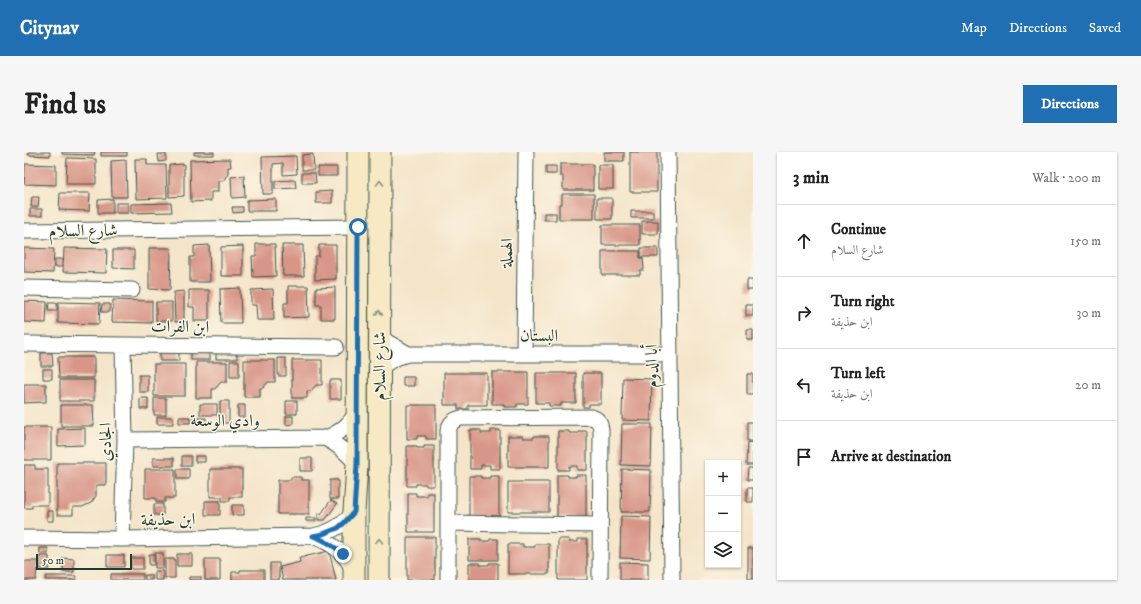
<!DOCTYPE html>
<html lang="en">
<head>
<meta charset="utf-8">
<style>
  :root { --surface:#fff; --page:#f6f6f6; --text:#222; --muted:#767676; --line:#e0e0e0; --accent:#1f6fb2 }
  body { margin:0; font-family:"IM FELL DW Pica",Amiri,serif; background:var(--page); color:var(--text) }
  .controls { position:absolute; right:12px; bottom:12px; display:grid; overflow:hidden; border-radius:0px; box-shadow:0 1px 3px #0004 }
  .controls button { width:36px; height:36px; display:grid; place-items:center; padding:0; border:0; border-bottom:1px solid var(--line); background:var(--surface); color:var(--text); font:20px sans-serif }
  .scale { position:absolute; left:12px; bottom:10px; width:96px; box-sizing:border-box; padding-left:4px; border:2px solid #1f3d34; border-top:0; font-size:11px; line-height:14px; white-space:nowrap; color:#1f3d34; -webkit-text-stroke:3px #fcf5e5; paint-order:stroke }
  .stop { position:absolute; width:12px; height:12px; margin:-9px; border:3px solid #1f6fb2; border-radius:50%; background:#fff }
  .stop.end { background:#1f6fb2; border-color:#fff; box-shadow:0 1px 4px #0008 }
  .list { margin:0; padding:0; list-style:none }
  h2 { display:flex; justify-content:space-between; align-items:center; height:52px; margin:0; padding:0 16px; font-size:17px }
  h2 small { font-size:13px; font-weight:400; color:var(--muted) }
  .list li { display:grid; grid-template-columns:26px 1fr auto; gap:12px; align-items:center; box-sizing:border-box; height:72px; padding:0 16px; border-top:1px solid var(--line) }
  .list b { display:block; font-size:15px; white-space:nowrap }
  .list p { margin:0; font-size:13px; white-space:nowrap; color:var(--muted) }
  .list em { font-size:13px; font-style:normal; color:var(--muted) }
  .icon { flex:none; width:22px; height:22px; fill:none; stroke:currentColor; stroke-width:2; stroke-linecap:round; stroke-linejoin:round }
  .map { position:relative; flex:none; width:729px; height:428px; overflow:hidden; border-radius:0px }
  header { display:flex; align-items:center; gap:24px; box-sizing:border-box; height:56px; padding:0 20px; background:var(--accent); color:#fff }
  header strong { font-size:19px }
  nav { display:flex; gap:22px; margin-inline-start:auto; font-size:14px }
  .intro { display:flex; align-items:center; justify-content:space-between; box-sizing:border-box; height:96px; padding:0 24px }
  h1 { margin:0; font-size:28px }
  .button { padding:10px 18px; border-radius:0px; background:var(--accent); color:#fff; font-size:14px; font-weight:700 }
  main { display:flex; gap:24px; padding:0 24px }
  aside { flex:1; background:var(--surface); border-radius:0px; box-shadow:0 1px 3px #0004 }
  .map>svg:first-child { display:block }
  .building { fill:#d89688 }
  .lines { fill:none; stroke-linecap:round; stroke-linejoin:round }
  .street-casing { stroke:#3f564a; stroke-width:17 }
  .secondary-casing { stroke:#3f564a; stroke-width:23 }
  .street { stroke:#fff; stroke-width:15 }
  .secondary { stroke:#f6e9c3; stroke-width:21 }
  .oneway { stroke:#8a937c }
  .route { stroke:#1f6fb2; stroke-width:5 }
  .labels { text-anchor:middle; stroke-width:3; stroke-linejoin:round; paint-order:stroke }
  .street-label { font-size:17px; fill:#1f3d34; stroke:#fcf5e5 }
</style>
</head>
<body>
<header>
<strong>Citynav</strong>
<nav><a>Map</a><a>Directions</a><a>Saved</a></nav>
</header>
<div class="intro"><h1>Find us</h1><a class="button">Directions</a></div>
<main>
<div class="map">
<svg width="729" height="428" viewBox="0 0 729 428">
  <rect width="100%" height="100%" fill="#fcf5e5"/>
  <filter id="ink" filterUnits="userSpaceOnUse"><feTurbulence type="fractalNoise" baseFrequency=".025" numOctaves="2"/><feDisplacementMap in="SourceGraphic" scale="8" xChannelSelector="R" yChannelSelector="G"/><feConvolveMatrix kernelMatrix="1 2 1 2 8 2 1 2 1" color-interpolation-filters="sRGB"/></filter>
  <filter id="wash" filterUnits="userSpaceOnUse"><feTurbulence type="fractalNoise" baseFrequency=".012" numOctaves="4" result="noise"/><feDisplacementMap in="SourceGraphic" scale="16" xChannelSelector="R" yChannelSelector="G"/><feGaussianBlur stdDeviation="0.9" result="paint"/><feColorMatrix in="noise" values="0 0 0 0 0 0 0 0 0 0 0 0 0 0 0 0 0 1.4 0 .05"/><feComposite in="paint" operator="in"/></filter>
  <g filter="url(#wash)">
    <rect width="100%" height="100%" fill="#f4e5ca"/>
    <g id="blocks">
      <path class="building" d="M5 0H26V4L4 3Z
        M38 0H71L70 3 38 2Z
        M77 0H103V4H77Z
        M170 0H190V3H170Z
        M580 0H600V9H580Z
        M606 0H633V40H606Z
        M134 2H142V9L135 10Z
        M289 2 290 18H278V3Z
        M272 4 273 22 259 23V11L249 12V42H239L238 5Z
        M43 6 72 7V32H42Z
        M111 7H123V13H142L143 46 112 47Z
        M206 7 207 15H204V22L199 29H194V40H187V49L167 50 166 8Z
        M102 8 103 45H88L87 9Z
        M1 12 32 13V33L0 32Z
        M160 12V44L145 45V13Z
        M536 12H569V38H539V24H536Z
        M574 13H589V37H574Z
        M522 14H532V22H522Z
        M294 15H313V24H294Z
        M278 21H291L292 31H278Z
        M220 24 221 45 208 46 207 25Z
        M271 28 272 36 251 37V29Z
        M308 39V51H292V40Z
        M36 41H66L65 59 35 58Z
        M538 42H570V67H535V52H538Z
        M8 45H15L14 55H7Z
        M573 46H588V67H573Z
        M89 47V61H74V48Z
        M252 47V59H223V48Z
        M92 51H104V61H92Z
        M147 51 148 60 107 61V52Z
        M208 55H219V60L209 61Z
        M6 57H18V64H6Z
        M607 59H629V66H607Z
        M520 61H532V68H520Z
        M618 69H634V82H618Z
        M578 73H616V93H578Z
        M232 92H251L252 124 229 125 228 104H232Z
        M185 93 186 130H166V105H170V94Z
        M258 93H279L280 124H259Z
        M295 93H312V127L291 128V104H295Z
        M219 94V124H197V95Z
        M0 96 30 97 29 121 0 120Z
        M40 96 83 97 82 121 39 120Z
        M125 96H147L146 138 125 137Z
        M617 96H634V105H617Z
        M89 98H110V117L89 116Z
        M578 99H616V106H619L620 118H616V123H578Z
        M31 107H38V115H31Z
        M723 128H729V138H723Z
        M264 134H284L285 165 260 166V151H264Z
        M311 135V167H297V153H292V136Z
        M216 136 217 171H197L196 137Z
        M249 137 250 168H233L232 153H227V138Z
        M165 138H185V169H170V155H165Z
        M160 139V169L151 170 150 140Z
        M89 148 128 149V171L88 170Z
        M0 149 23 150 22 171 0 170Z
        M34 150 76 151 75 172 34 171Z
        M132 150H148V169H132Z
        M25 151H33V159H24Z
        M78 152H86V160H77Z
        M722 153H729V164H722Z
        M723 178H729V188H723Z
        M136 198H155V209H136Z
        M192 198H213V207H192Z
        M167 199H186V208H167Z
        M17 201H28L29 214H17Z
        M34 205H70V226H35Z
        M254 206H262V224H254Z
        M220 208H251V230H244L239 236H236V245H220Z
        M268 208H298V233H292L287 239H283V246H268Z
        M206 209H215V225H206Z
        M172 210H203V230H197L191 237H188V246H172Z
        M130 212H161V244H130Z
        M19 217H28V227H19Z
        M468 220H504V252H493V255H480V252H468Z
        M420 221H463V253H444V257H434V253H420Z
        M512 221H552V251H537V254H525V251H512Z
        M559 221H577V252H565V255H559Z
        M723 222H729V242H723Z
        M115 223H124V240H115Z
        M379 225H390V234H379Z
        M599 226 628 227 627 269 598 268Z
        M36 228H70V249H36Z
        M306 228H317V247H306Z
        M0 232H22V250L0 251Z
        M116 246H124V257H116Z
        M130 246H142V263H130Z
        M196 249H205V271H196Z
        M262 249H273V262H262Z
        M176 252H193V263H176Z
        M37 253H69L70 274H37Z
        M214 253H221V265H214Z
        M383 253H412V287H402V284H393V287H383Z
        M262 264H269V272L262 273Z
        M133 265H149V272H133Z
        M155 265H166V271H155Z
        M169 266H182V271H169Z
        M723 270H729V289H723Z
        M598 272H628L627 314 597 313Z
        M0 275H27V308H0Z
        M61 276V293L34 294V277Z
        M446 278H457V281H467V278H476V317H466V313H457V317H446Z
        M534 279H545V281H555V279H563V318H553V314H545V318H534Z
        M484 284H499V286H510V284H525V315H484Z
        M723 290 729 291V313H722Z
        M383 294H393V296H400V294H410V334H402V332H392V334H383Z
        M158 304H167V314H158Z
        M171 304H181V310H171Z
        M129 306H150V314H129Z
        M276 306H288V319H276Z
        M33 311H82V333H72V344L67 351 58 355H49V363H33Z
        M0 313H11V317H24V353H8V356H0Z
        M724 316H729V328H723Z
        M121 317H151V346H141V350H132V346H121Z
        M153 317H165V327H153Z
        M186 317H218V345H206V349H198V345H186Z
        M598 317 627 318 626 360H597Z
        M533 323H544V325H552V323H562V365H533Z
        M445 324H457V326H466V324H475V365H445Z
        M267 325H277V328H285V362H254V328H267Z
        M306 328H314V347H306Z
        M484 330H525V360H484Z
        M723 336H729V350H723Z
        M384 341H392V344H403V341H410V380H384Z
        M307 348 313 352 301 368H294V362H297Z
        M181 349H196V363H181Z
        M130 352H139V363H130Z
        M208 353H220V363H208Z
        M23 359H29V369H23Z
        M597 364 627 365 626 407 596 406Z
        M282 366H292V369H282Z
        M383 385H411V428H383Z
        M445 387H457V389H466V387H474V408H445Z
        M534 387H545V390H554V387H563V428H534Z
        M484 392H499V395H511V392H525V422H484Z
        M16 396H24V402H16Z
        M724 396H729V427H724Z
        M305 399 312 428H259L256 415 276 410 275 406Z
        M131 401H139V416H131Z
        M125 402H130V413H125Z
        M153 402H168V414H153Z
        M83 403H100V415H83Z
        M16 404H25V417H16Z
        M39 406 50 407V420H39Z
        M107 406H119V417H107Z
        M141 407H151V426H141Z
        M181 407H196V428H181Z
        M0 409H13L12 428H0Z
        M596 410 624 411V428H596Z
        M246 411H255V428H246Z
        M445 411H456V413H465V411H474V428H445Z
        M216 418H240V428H208V420H216Z
        M131 419H139V428H131Z
        M87 422H119V428H87Z
        M121 423H128V428H121Z
        M22 424H52V428H21Z
        M165 425H177V428H165Z"/>
    </g>
  </g>
  <g filter="url(#ink)">
    <use href="#blocks" fill-opacity="0" stroke="#3f564a" stroke-width="1"/>
    <g class="lines">
      <g class="street-casing">
        <path id="street" d="M644 0 648 428
          M0 79 334 75
          M0 136 108 138
          M355 182 363 190 384 202
          M0 192 312 195
          M500 202 502 0
          M355 218C363 209 372 205 384 202H646
          M301 286C314 293 324 301 333 313
          M101 288 301 286C315 282 325 273 333 260
          M424 371 576 373
          M289 384C308 391 322 401 330 420
          M0 386 98 387 289 384C306 381 319 374 330 360
          M98 387 101 288 99 193
          M424 428V279C426 271 429 268 437 266L567 265C574 267 576 270 577 278L576 428"/>
      </g>
      <g class="secondary-casing">
        <path id="secondary" d="M330 428V360L333 313 334 0
          M355 428 356 0"/>
      </g>
      <use href="#street" class="street"/>
      <use href="#secondary" class="secondary"/>
    </g>
    <defs><path id="oneway-chevron" d="M-2-3.5L2.5 0L-2 3.5" fill="none" stroke-width="1.6" stroke-linecap="round" stroke-linejoin="round"/></defs>
    <g class="oneway">
      <use href="#oneway-chevron" transform="translate(356 31) rotate(-90)"/>
      <use href="#oneway-chevron" transform="translate(355 161) rotate(-90)"/>
      <use href="#oneway-chevron" transform="translate(355 389) rotate(-90)"/>
    </g>
  </g>
  <g class="lines" filter="url(#ink)">
    <path class="route" d="M319 402C310 394 301 388 289 384L299 382 314 376 320 371 330 360 333 313 334 75"/>
  </g>
  <g class="labels">
    <g class="street-label">
      <text transform="translate(59 78) rotate(-1)" y="6">شارع السلام</text>
      <text transform="translate(482 101) rotate(-89)" y="6">الهملة</text>
      <text transform="translate(156 174) rotate(1)" y="6">ابن الفرات</text>
      <text x="515" y="189">البستان</text>
      <text transform="translate(355 214) rotate(-90)" y="6">شارع السلام</text>
      <text transform="translate(627 214) rotate(-90)" y="6">أبا الدوم</text>
      <text x="201" y="274">وادي الوسعة</text>
      <text transform="translate(81 290) rotate(-90)" y="6">الجادي</text>
      <text transform="translate(144 367) rotate(-1)" y="6">ابن حذيفة</text>
    </g>
  </g>
</svg>
<div class="controls">
<button>+</button>
<button>−</button>
<button><svg class="icon" aria-label="layers" viewBox="0 0 24 24"><path d="M12 4l9 5-9 5-9-5zM3 14l9 5 9-5"/></svg></button>
</div>
<div class="scale">50 m</div>
<div class="stop" style="left:334px;top:75px"></div>
<div class="stop end" style="left:319px;top:402px"></div>
</div>
<aside>
<h2>3 min<small>Walk · 200 m</small></h2>
<ul class="list">
<li><svg class="icon" aria-label="ahead" viewBox="0 0 24 24"><path d="M12 20V5M6 11l6-6 6 6"/></svg><div><b>Continue</b><p>شارع السلام</p></div><em>150 m</em></li>
<li><svg class="icon" aria-label="right" viewBox="0 0 24 24"><path d="M7 20v-9h11M14 6l5 5-5 5"/></svg><div><b>Turn right</b><p>ابن حذيفة</p></div><em>30 m</em></li>
<li><svg class="icon" aria-label="left" viewBox="0 0 24 24"><path d="M17 20v-9H6M10 6l-5 5 5 5"/></svg><div><b>Turn left</b><p>ابن حذيفة</p></div><em>20 m</em></li>
<li><svg class="icon" aria-label="arrive" viewBox="0 0 24 24"><path d="M6 21V4h12l-3 4 3 4H6"/></svg><div><b>Arrive at destination</b></div></li>
</ul>
</aside>
</main>
</body>
</html>
